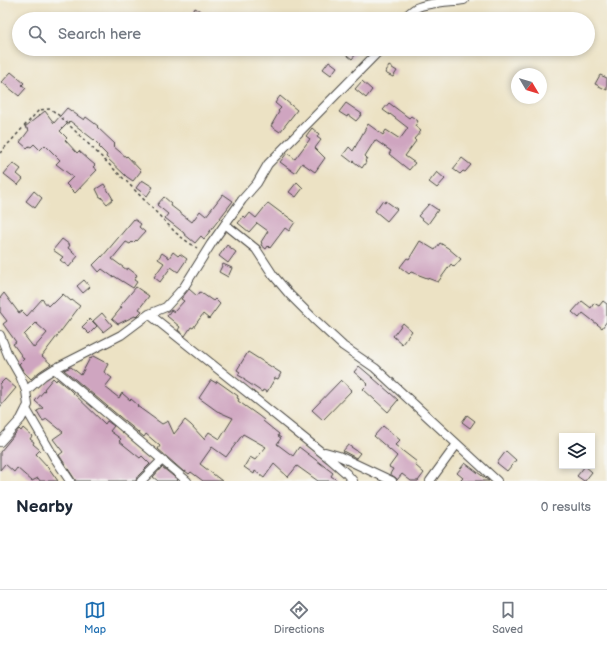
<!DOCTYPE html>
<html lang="en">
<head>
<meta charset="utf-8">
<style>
  :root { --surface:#fff; --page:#f2f2f3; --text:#1f2937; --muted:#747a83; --line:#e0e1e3; --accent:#1f6fb2 }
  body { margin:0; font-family:"Balsamiq Sans",sans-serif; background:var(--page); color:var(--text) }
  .controls { position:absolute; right:12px; bottom:12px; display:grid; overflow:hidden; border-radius:0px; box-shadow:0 2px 6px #0003 }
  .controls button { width:36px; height:36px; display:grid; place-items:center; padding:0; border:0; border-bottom:1px solid var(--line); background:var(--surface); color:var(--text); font:20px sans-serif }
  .compass { position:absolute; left:511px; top:68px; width:36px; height:36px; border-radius:50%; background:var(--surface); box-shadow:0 2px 6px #0003; rotate:128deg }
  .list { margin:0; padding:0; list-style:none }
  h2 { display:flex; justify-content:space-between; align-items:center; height:52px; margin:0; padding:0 16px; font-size:17px }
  h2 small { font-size:13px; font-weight:400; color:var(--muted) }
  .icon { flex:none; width:22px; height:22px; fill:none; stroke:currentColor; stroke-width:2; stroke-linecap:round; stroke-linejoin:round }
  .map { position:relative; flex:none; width:607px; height:481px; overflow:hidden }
  .search { position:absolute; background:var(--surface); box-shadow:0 2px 6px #0003; left:12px; right:12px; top:12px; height:44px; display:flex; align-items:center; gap:10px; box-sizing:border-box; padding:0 14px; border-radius:22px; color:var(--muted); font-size:15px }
  .sheet { height:108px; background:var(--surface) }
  nav { display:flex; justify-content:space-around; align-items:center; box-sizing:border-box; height:56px; border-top:1px solid var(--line); background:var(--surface); font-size:11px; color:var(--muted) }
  nav a { display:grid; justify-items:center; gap:2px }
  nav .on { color:var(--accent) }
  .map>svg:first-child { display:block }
  .building { fill:#cfa5c0; fill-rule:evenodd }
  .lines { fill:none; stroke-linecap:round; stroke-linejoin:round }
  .minor-casing { stroke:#484642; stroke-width:10 }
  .path { stroke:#484642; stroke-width:1.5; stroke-dasharray:3 3; stroke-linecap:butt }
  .minor { stroke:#fff; stroke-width:8 }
</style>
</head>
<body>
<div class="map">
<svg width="607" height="481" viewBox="0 0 607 481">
  <rect width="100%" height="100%" fill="#f6f6f2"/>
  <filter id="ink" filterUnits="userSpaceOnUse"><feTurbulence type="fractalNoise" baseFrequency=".025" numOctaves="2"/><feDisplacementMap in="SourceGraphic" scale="8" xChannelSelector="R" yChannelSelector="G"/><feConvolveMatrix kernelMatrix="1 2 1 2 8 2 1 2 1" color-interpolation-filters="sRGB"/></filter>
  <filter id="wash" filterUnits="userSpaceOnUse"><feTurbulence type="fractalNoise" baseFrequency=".012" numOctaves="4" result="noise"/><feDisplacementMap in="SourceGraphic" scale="16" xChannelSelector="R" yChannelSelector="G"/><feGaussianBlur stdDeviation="0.9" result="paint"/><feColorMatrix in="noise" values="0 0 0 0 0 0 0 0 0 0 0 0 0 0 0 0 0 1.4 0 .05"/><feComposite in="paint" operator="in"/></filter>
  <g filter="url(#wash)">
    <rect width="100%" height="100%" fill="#ece2c4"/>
    <g id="blocks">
      <path class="building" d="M195 8 215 19H198L191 15Z
        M339 49H360L352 59Z
        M329 61 337 67 331 75 323 69Z
        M389 66 397 71 393 77 385 73Z
        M11 72 24 83 22 85 26 88 19 96 2 82Z
        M600 75 607 78V90L595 84Z
        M362 81 372 90 366 98 355 89Z
        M280 96 297 110 280 132 271 126 279 112 278 111 281 108 275 103Z
        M346 103 362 114 356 121 348 115 347 117 339 112Z
        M389 103 409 118 411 116 418 121 415 126 421 131 414 139 416 141 405 156 415 163 409 170 389 154 391 151 375 140 365 156 367 158 365 161 366 162 362 168 353 161 352 162 343 155 349 147 353 151 368 124 383 135 386 130 400 139 408 128 390 114V115L383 110Z
        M67 108 84 120 86 117 98 126 97 127 115 144 113 146 126 157 127 156 141 171 133 181 127 177 106 157 107 155 99 147 100 146 94 140 70 121 60 131 67 138 65 140 77 153 79 151 89 160 95 165 93 167 97 170 75 193 66 184 73 177 56 164 60 160 45 145 40 150 34 144 31 147 29 146 27 148 20 142 29 130 25 127 45 111 54 123Z
        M312 128 319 134 317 137 321 140 315 148 325 158 315 172 302 163 295 173 280 162 287 153 295 159 310 139 306 136Z
        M462 158 471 165 465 172 463 171 460 174 453 169Z
        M13 163 21 169 17 174 23 179 18 185 4 174Z
        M437 172 445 179 437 188 429 182Z
        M142 180 153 187 147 196 136 188Z
        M297 182 303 188 296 197 289 192Z
        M104 184 113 199 107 204 101 197H100L96 189Z
        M34 191 42 198 35 208 26 201Z
        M223 194 233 201 204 239 201 236 195 243 184 234V233L165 218 168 214 157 205 164 197 171 203 170 205 192 222 200 211 206 216Z
        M382 201 385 203 386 201 397 209 387 221 375 211Z
        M268 203 284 215V214L295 222 289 231 285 228 270 248 268 246 266 249 261 245 262 243 261 242 268 231 257 223 249 232 238 223 244 216 246 218 250 213 256 218Z
        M429 204 438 210 428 224 418 216Z
        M134 219 141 224 139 227 145 232 137 241 136 240 133 243 132 242 130 244 126 242 112 259 127 270 128 268 137 275 134 280 137 282 133 288 114 276 113 277 102 269 99 272 93 265 102 256V257Z
        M62 239 70 245 68 248 78 256 69 267 60 260 63 257 53 250Z
        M420 241 435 250 440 243 448 248 461 259 454 267 451 264 438 282 411 272 409 274 400 267 407 258 409 259Z
        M227 245 236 252 228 263 219 256Z
        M173 252 178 256 180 254 187 259 178 272 171 267 160 282 154 277 164 263 158 259 162 253 169 258Z
        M223 264 232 268 228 277 219 272Z
        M84 280 90 287 83 293 77 286Z
        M136 287 149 296 139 309 142 311 136 317 135 316 118 324 112 319 122 307 120 306Z
        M189 289 197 296 200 292 213 301 215 299 220 304 209 319 203 314 193 328 191 327 185 336 178 330 180 327 167 316 171 310 174 312 184 301 181 299Z
        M4 293 19 313 22 311 27 316 42 299 48 306 52 302 54 303 63 294 71 301 72 300 80 306 42 356 51 364 39 372 31 379 24 372 19 364 24 359 13 344 16 342 3 324 7 321 0 312V298ZM36 323 47 333 34 348 24 335Z
        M582 301 591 308 594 303 599 306 603 301 607 304V321L602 328 583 313 579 318 572 312Z
        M102 313 112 325 103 332 93 321Z
        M90 319 97 326 89 334 82 327Z
        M403 323 412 331 402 344 393 336Z
        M248 352 281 373 278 379 275 378 267 392 263 390 262 392 244 380 245 379 238 375 240 372 237 370Z
        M93 356 108 364 104 372 112 378 105 387 119 398 122 393 130 400 131 399 138 405 137 406 162 424 168 421 174 434 185 420 191 425 204 439 209 432 220 439 233 418 217 411 199 398 211 380 216 383 217 381 238 396 237 398 239 399 238 401 259 416 264 420 263 421 279 434 278 436 281 438 277 444 293 456 299 447 333 473 331 476 338 481H318L297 466 288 477 274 464 264 478 255 471 254 474 244 467 250 457 255 460 266 447 243 434 226 457 212 447 200 464 222 481H203L191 472 189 474 185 471 184 472 158 449 160 446 146 434 144 437 64 370 71 367 81 375 90 358 91 359Z
        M359 366 373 378 398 400 388 412 363 389 368 384 354 372Z
        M53 378 56 381 57 379 69 389 105 424 107 421 114 426 110 431 121 439 119 441 140 458 142 456 150 464 137 477 136 481H76L59 455 63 452 53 439 63 432 47 419 43 421 37 411 43 408 35 401 45 390 44 389Z
        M5 379 16 388 0 407V384Z
        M341 380 352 390 323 420 312 410Z
        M467 415 475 421 470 428 462 422Z
        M383 426 400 440 395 445 417 462 415 465 424 473 418 481H411L402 474 397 480 396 478 390 474 393 469 389 467 397 456 374 436Z
        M23 428 32 436 30 439 34 442 33 444 40 450 36 454 48 467 58 481H40L38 478 32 481 17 468 14 472 5 464 0 470V452L19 429 21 431Z
        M348 445 360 453 356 458 343 451Z
        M506 451 516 460 507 471 497 463Z
        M465 463 489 481H460L463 478 457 473Z
        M585 466 592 472 585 481H584L577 476Z
        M162 467 178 480 177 481H158L153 477Z"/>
    </g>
  </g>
  <g filter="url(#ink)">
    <use href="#blocks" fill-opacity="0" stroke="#484642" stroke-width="1"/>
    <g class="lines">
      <g class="minor-casing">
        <path id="minor" d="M403 19C407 15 411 11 416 8 429 2 450 2 464 0
          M225 224 256 249 273 275 290 295 314 319 343 346 375 368 497 481
          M149 314 243 389 330 459 346 473 353 481
          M0 335 8 355 20 376 26 391 28 405 21 419 0 442
          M54 369 187 481
          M26 391 43 376 54 369 121 335 149 314 166 307 184 287 211 244 242 200 257 183 268 164 381 49
          M26 409 54 457 70 481
          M325 452 339 456 392 481
          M141 481 162 460
          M430 481 457 444"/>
      </g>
      <path class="path" d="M0 153 39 110 51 109 62 118 127 182 176 233 185 240 197 248"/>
      <use href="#minor" class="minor"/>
    </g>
  </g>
</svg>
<div class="controls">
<button><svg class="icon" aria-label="layers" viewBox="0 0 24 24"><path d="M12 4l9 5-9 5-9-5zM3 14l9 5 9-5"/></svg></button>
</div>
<svg class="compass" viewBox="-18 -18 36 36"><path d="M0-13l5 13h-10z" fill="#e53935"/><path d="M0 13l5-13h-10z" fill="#747a83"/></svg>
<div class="search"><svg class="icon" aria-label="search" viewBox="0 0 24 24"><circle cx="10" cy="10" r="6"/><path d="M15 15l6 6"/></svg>Search here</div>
</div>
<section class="sheet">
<h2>Nearby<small>0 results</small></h2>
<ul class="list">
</ul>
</section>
<nav>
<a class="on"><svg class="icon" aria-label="map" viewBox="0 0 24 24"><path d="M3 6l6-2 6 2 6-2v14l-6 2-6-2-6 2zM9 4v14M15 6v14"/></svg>Map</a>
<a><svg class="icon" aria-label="directions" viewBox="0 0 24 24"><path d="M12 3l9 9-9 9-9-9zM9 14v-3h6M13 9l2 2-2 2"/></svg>Directions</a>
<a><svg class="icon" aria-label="saved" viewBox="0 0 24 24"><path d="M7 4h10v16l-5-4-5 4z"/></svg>Saved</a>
</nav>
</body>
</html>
